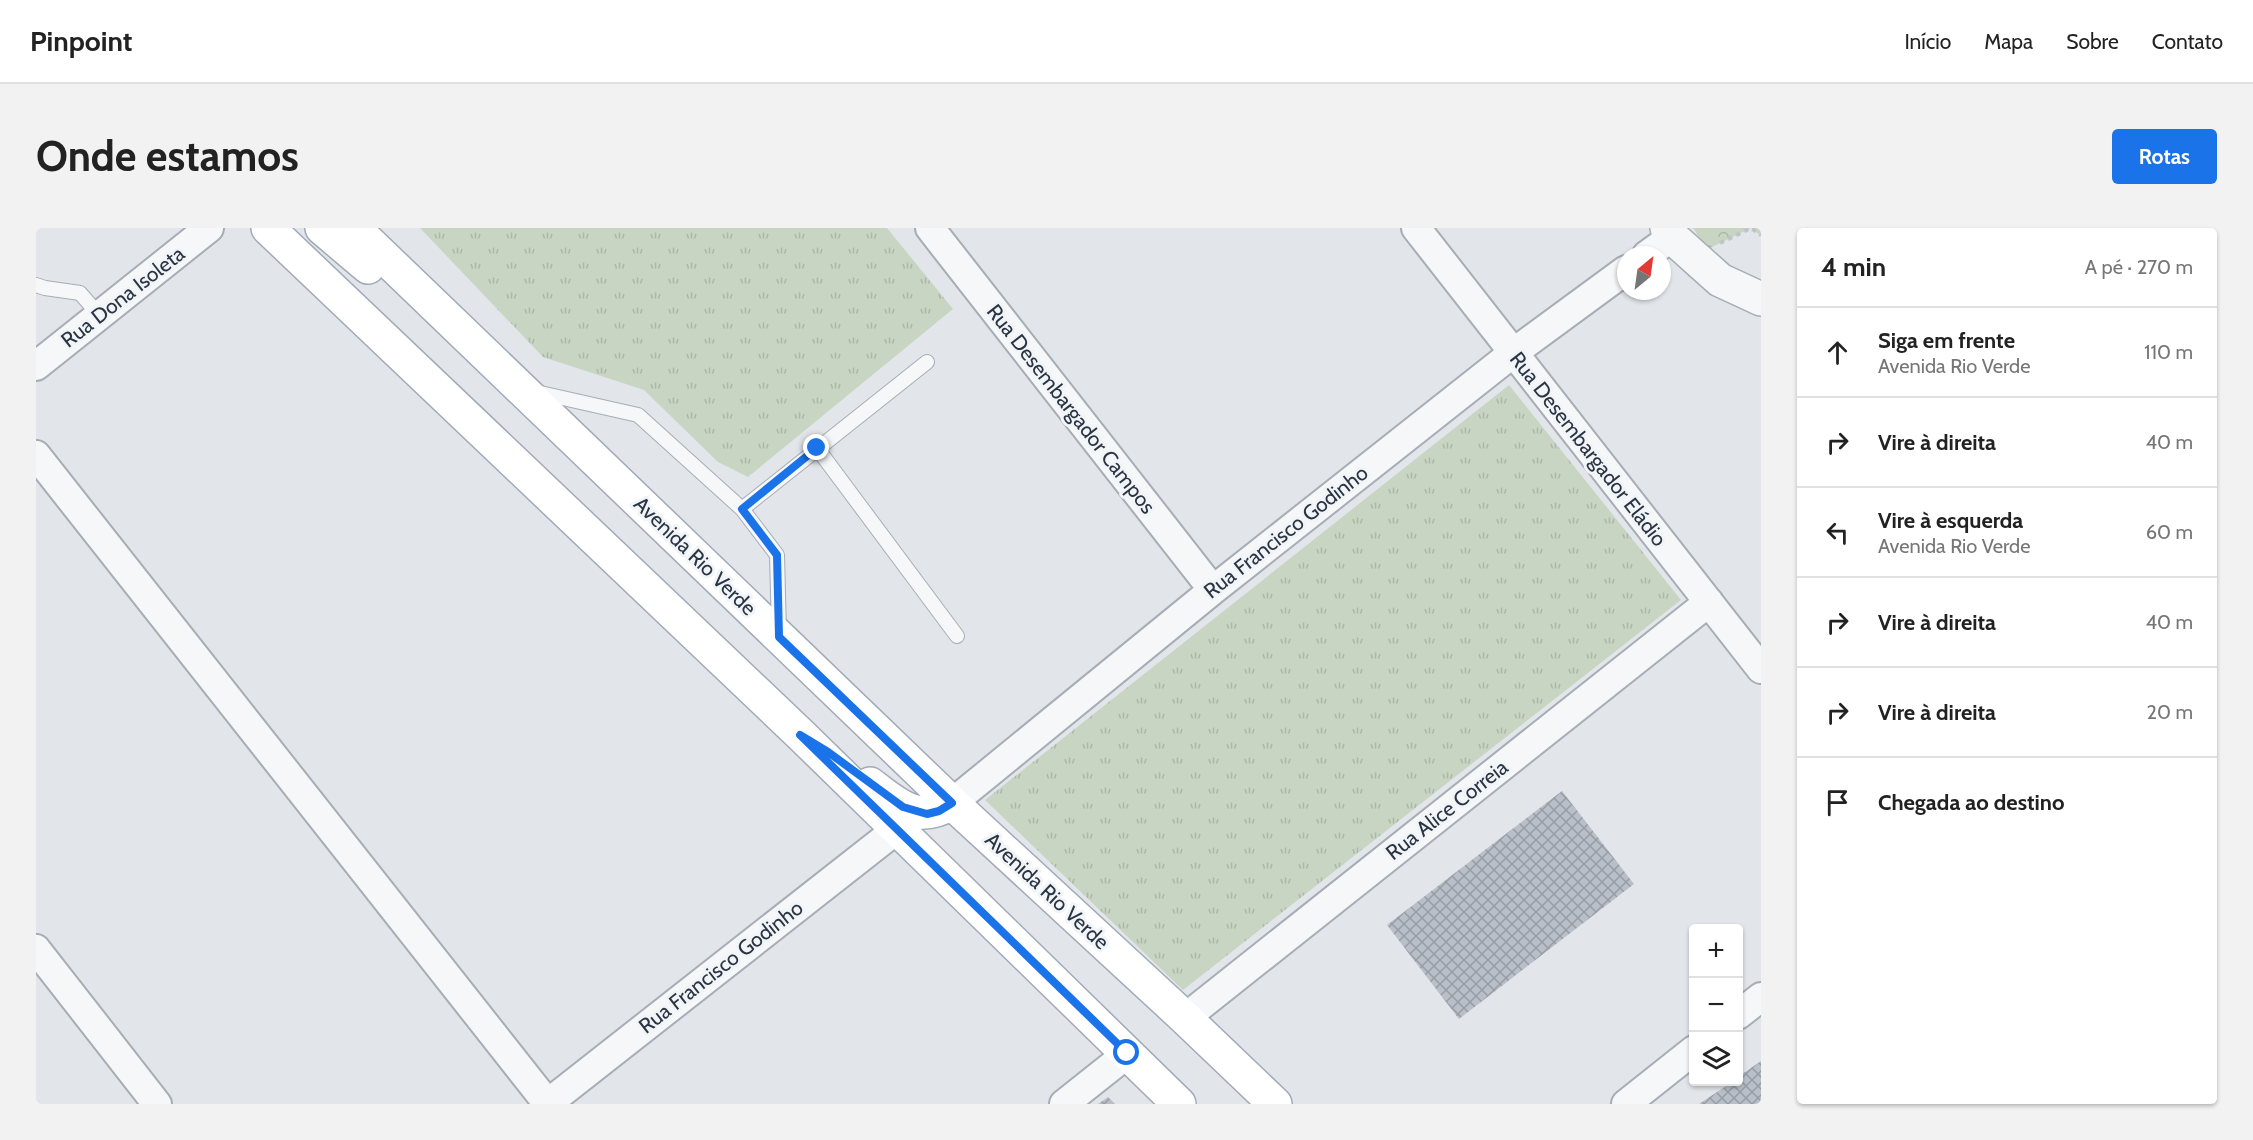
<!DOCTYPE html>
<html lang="pt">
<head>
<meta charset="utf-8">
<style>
  :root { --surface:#fff; --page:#f2f2f2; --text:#222; --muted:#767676; --line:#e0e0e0; --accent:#1a73e8 }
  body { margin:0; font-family:Cabin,sans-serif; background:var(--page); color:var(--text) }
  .controls { position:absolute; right:18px; bottom:18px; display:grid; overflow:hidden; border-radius:6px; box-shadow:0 2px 4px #0004 }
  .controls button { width:54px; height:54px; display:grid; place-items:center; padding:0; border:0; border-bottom:2px solid var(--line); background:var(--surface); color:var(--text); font:30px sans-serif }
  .compass { position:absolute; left:1581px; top:18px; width:54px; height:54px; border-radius:50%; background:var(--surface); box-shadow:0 2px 4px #0004; rotate:29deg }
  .stop { position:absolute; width:18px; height:18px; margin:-14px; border:4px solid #1a73e8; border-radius:50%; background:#fff }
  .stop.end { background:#1a73e8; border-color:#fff; box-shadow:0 2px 6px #0008 }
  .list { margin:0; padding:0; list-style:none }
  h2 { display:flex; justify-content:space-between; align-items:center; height:78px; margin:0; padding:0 24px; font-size:26px }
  h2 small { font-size:20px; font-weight:400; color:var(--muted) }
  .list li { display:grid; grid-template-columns:39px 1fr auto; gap:18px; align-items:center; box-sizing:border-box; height:90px; padding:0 24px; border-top:2px solid var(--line) }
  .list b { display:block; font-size:22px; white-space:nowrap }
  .list p { margin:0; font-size:20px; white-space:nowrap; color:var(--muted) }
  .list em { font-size:20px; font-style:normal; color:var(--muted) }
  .icon { flex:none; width:33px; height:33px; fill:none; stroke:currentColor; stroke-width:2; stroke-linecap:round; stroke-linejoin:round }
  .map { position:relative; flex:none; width:1725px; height:876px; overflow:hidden; border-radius:6px }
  header { display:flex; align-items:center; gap:36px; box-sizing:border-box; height:84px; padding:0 30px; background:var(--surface); border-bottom:2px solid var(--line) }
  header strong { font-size:28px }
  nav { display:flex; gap:33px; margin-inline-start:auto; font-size:21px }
  .intro { display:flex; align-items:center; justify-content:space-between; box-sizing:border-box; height:144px; padding:0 36px }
  h1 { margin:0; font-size:42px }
  .button { padding:15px 27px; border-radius:6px; background:var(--accent); color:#fff; font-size:21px; font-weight:700 }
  main { display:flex; gap:36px; padding:0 36px }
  aside { flex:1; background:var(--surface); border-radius:6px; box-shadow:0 2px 4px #0004 }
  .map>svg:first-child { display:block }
  .grass { fill:url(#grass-tufts) }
  .forest { fill:url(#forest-crowns) }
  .building { fill:url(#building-cross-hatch) }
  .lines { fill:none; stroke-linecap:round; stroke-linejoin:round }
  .service-casing { stroke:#a7adb5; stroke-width:16 }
  .minor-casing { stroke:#a7adb5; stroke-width:32 }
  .tertiary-casing { stroke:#a7adb5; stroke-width:36 }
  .primary-casing { stroke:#a1aab7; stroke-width:36 }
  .path { stroke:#c0c4ca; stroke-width:4; stroke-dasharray:4.5 4.5; stroke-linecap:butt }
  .service { stroke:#f5f7f9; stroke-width:14 }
  .minor { stroke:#f5f7f9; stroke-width:28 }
  .tertiary { stroke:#f5f7f9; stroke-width:33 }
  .primary { stroke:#fff; stroke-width:33 }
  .route { stroke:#1a73e8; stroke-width:8 }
  .labels { text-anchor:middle; stroke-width:6; stroke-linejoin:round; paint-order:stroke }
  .street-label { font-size:21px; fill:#2a3443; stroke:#f2f5f8 }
</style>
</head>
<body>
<header>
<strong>Pinpoint</strong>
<nav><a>Início</a><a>Mapa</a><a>Sobre</a><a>Contato</a></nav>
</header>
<div class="intro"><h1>Onde estamos</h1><a class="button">Rotas</a></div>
<main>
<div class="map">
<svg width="1725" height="876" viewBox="0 0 1725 876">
  <defs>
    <pattern id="grass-tufts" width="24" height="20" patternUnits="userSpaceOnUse" patternTransform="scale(1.5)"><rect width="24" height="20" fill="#c8d5c3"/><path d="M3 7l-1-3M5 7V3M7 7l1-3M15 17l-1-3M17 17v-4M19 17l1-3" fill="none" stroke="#acb7a9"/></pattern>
    <pattern id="forest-crowns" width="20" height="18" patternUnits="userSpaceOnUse" patternTransform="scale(1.5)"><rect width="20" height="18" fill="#c8d5c3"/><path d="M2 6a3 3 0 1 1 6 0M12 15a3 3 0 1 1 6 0" fill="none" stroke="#acb7a9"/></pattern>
    <pattern id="building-cross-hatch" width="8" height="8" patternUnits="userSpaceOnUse" patternTransform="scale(1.5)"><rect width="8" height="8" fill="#b9bfc8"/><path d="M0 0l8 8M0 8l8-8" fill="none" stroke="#979ca4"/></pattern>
  </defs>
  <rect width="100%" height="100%" fill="#e2e6eb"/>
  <path class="grass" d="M384 0H851L917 81 712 249 682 234 608 162 507 129Z
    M1473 157 1645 372 1147 762 949 572Z"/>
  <path class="forest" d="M1657 0H1725V8L1715 0 1672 21Z"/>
  <path class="building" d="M1526 563 1598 656 1423 791 1351 697Z
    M1725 833V876H1663L1696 854H1702V849Z
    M1072 869 1079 876H1062Z"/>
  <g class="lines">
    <g class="service-casing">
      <path id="service" d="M0 57 9 60 44 65 63 87
        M500 164 602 187 706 281 741 327 743 404
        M781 220 921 408
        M706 281 891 134"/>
    </g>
    <g class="minor-casing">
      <path id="minor" d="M894 0 1177 362
        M1380 0 1725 441
        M1611 27 1636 9
        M0 138 173 0
        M0 227 512 876
        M916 575 1177 362 1477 125 1590 42
        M0 721 121 876
        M1702 787 1725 769
        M1149 790 1673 374
        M511 876 860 602
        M1028 876 1091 826
        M1590 876 1658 822"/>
    </g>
    <g class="tertiary-casing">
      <path id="tertiary" d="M1631 0 1636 9 1684 52 1725 71"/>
    </g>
    <g class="primary-casing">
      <path id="primary" d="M232 0 764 506 1143 876
        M286 0 332 39
        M318 0 916 575 1149 790 1239 876
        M834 556C863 578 880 596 916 575"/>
    </g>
    <path class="path" d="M1684 15 1715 0 1725 7"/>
    <use href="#service" class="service"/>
    <use href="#minor" class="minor"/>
    <use href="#tertiary" class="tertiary"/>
    <use href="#primary" class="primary"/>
  </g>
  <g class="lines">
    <path class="route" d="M781 220 706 281 741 327 743 409 916 575 903 583 891 586 867 579 792 524 764 507 1091 825"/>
  </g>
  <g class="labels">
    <g class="street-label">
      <text transform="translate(87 69) rotate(-38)" y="7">Rua Dona Isoleta</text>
      <text transform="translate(1035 181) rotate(52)" y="7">Rua Desembargador Campos</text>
      <text transform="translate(1552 221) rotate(52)" y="7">Rua Desembargador Eládio</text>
      <text transform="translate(1250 304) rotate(-38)" y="7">Rua Francisco Godinho</text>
      <text transform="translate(659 328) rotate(44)" y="7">Avenida Rio Verde</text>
      <text transform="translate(1411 582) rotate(-38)" y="7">Rua Alice Correia</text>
      <text transform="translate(1011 663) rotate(43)" y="7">Avenida Rio Verde</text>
      <text transform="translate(685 739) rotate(-38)" y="7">Rua Francisco Godinho</text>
    </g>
  </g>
</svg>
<div class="controls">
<button>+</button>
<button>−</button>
<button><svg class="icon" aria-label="layers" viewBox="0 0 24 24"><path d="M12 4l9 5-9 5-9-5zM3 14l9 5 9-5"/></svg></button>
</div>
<svg class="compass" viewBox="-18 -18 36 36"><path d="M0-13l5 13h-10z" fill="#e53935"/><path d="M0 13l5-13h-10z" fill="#767676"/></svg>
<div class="stop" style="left:1091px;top:825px"></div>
<div class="stop end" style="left:781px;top:220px"></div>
</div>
<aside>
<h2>4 min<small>A pé · 270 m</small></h2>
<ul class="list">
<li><svg class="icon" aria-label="ahead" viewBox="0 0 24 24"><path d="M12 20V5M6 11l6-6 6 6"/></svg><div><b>Siga em frente</b><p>Avenida Rio Verde</p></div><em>110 m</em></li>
<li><svg class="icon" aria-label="right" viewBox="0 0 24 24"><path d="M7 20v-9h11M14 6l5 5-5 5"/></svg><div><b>Vire à direita</b></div><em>40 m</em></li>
<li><svg class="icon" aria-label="left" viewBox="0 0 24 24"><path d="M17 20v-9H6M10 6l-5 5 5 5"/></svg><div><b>Vire à esquerda</b><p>Avenida Rio Verde</p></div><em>60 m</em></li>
<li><svg class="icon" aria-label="right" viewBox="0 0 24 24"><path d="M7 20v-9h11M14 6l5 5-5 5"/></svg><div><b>Vire à direita</b></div><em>40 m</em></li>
<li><svg class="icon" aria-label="right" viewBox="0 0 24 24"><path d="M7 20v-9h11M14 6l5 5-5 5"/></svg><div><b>Vire à direita</b></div><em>20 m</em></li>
<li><svg class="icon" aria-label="arrive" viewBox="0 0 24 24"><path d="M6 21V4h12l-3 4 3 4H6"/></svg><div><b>Chegada ao destino</b></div></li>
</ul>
</aside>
</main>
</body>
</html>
